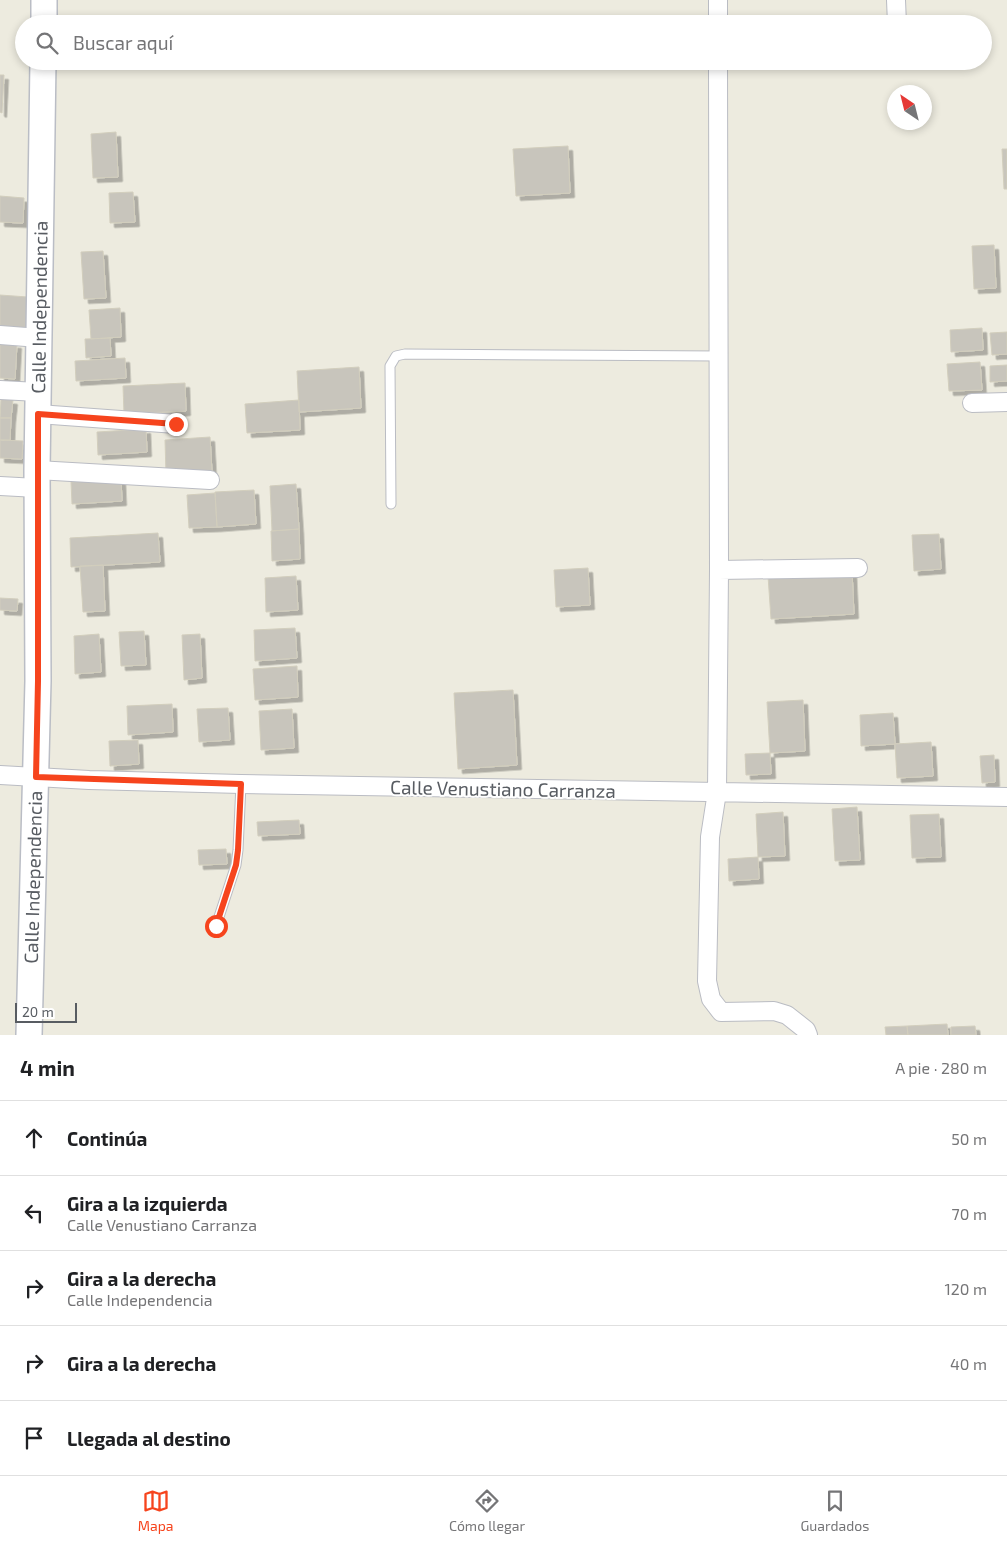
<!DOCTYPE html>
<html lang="es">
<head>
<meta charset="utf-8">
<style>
  :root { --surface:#fff; --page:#f2f2f2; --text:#202124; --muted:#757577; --line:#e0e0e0; --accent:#f6441d }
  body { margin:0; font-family:"Exo 2",sans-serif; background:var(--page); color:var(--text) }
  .compass { position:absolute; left:887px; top:85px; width:45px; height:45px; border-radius:50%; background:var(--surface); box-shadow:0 2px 8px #0003; rotate:325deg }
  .scale { position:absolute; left:15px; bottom:12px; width:62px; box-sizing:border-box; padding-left:5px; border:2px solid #585c62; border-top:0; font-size:14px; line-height:18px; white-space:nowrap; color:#585c62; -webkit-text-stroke:4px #fff; paint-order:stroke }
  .stop { position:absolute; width:15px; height:15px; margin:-11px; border:4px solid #f6441d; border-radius:50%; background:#fff }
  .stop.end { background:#f6441d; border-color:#fff; box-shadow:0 1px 5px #0008 }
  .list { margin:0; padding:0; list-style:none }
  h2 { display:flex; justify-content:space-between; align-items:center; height:65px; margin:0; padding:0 20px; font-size:21px }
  h2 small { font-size:16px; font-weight:400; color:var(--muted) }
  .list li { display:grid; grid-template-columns:32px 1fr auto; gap:15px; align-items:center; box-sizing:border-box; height:75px; padding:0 20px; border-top:1px solid var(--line) }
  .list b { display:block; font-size:19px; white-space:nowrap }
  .list p { margin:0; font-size:16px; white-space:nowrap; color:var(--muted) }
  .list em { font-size:16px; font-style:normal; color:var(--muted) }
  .icon { flex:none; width:28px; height:28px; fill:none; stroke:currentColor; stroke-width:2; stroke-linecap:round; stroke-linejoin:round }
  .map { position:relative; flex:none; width:1007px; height:1035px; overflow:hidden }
  .search { position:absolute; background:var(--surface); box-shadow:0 2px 8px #0003; left:15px; right:15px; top:15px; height:55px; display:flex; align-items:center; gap:12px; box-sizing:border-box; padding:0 18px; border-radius:28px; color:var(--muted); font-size:19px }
  .sheet { height:440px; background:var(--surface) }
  nav { display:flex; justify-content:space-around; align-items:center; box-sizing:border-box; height:70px; border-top:1px solid var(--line); background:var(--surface); font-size:14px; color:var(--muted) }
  nav a { display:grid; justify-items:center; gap:2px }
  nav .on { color:var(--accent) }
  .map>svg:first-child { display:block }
  .building { fill:#c8c5bc; stroke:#d2cebd; filter:url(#shadow) }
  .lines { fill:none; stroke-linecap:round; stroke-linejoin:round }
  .lane-casing { stroke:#babcc3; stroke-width:11 }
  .street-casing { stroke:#babcc3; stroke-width:20 }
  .secondary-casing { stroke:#babdc5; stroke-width:28 }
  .lane { stroke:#fff; stroke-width:9 }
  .street { stroke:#fff; stroke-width:18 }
  .secondary { stroke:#fff; stroke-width:25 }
  .route { stroke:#f6441d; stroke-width:6 }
  .labels { text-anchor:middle; stroke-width:4; stroke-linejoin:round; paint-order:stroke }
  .street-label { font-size:19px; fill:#585c62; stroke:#fff }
</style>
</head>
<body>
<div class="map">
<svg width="1007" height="1035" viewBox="0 0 1007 1035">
  <defs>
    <filter id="shadow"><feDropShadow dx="4.5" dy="4.5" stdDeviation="0" flood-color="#0004"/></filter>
  </defs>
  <rect width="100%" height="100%" fill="#edebdf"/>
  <path class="building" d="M0 75H4L2 113 0 112Z
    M116 132 118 177 93 178 91 134Z
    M568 146 570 193 516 196 513 149Z
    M1002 149H1007V189H1004Z
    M133 192 135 222 110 223 109 193Z
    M0 196 24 198 23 223 0 222Z
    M994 245 996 288 974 289 972 246Z
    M103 251 106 298 84 299 81 252Z
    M0 295 28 297 26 332 0 330Z
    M120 308 121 337 91 339 89 310Z
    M982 328 983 350 951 352 950 330Z
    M1007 332V354L992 355 990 333Z
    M110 338 111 356 86 358 85 339Z
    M0 343 17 344 15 379 0 378Z
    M125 358 126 378 76 381 75 361Z
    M980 362 982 390 949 391 947 364Z
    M1007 365V381L990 382V366Z
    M359 367 361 408 299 412 297 371Z
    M185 383 186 411 124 414 123 386Z
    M1 399 13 400 11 418H0Z
    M299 400 300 430 247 433 245 404Z
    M0 418H11L10 440H0Z
    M146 429 147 452 98 455 97 432Z
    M210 437 212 472 166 475 165 440Z
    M0 440 23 441 22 459 0 458Z
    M121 479 122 501 72 504 71 482Z
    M296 484 299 529 272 531 270 486Z
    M254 490 256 524 217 527 215 492Z
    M215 493 217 527 189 528 187 495Z
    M299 529 300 559 272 561 271 531Z
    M158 533 160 562 71 567 70 538Z
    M939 534 941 569 914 571 912 535Z
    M103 565 105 611 83 612 80 566Z
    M588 568 590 605 556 607 554 570Z
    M852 571 854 614 771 619 768 576Z
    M296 576 298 610 266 612 265 578Z
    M0 598 18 599 17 611 0 610Z
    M295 628 297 658 255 661 254 630Z
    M144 631 146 665 121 666 119 632Z
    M99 634 101 672 75 674 74 636Z
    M200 634 202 678 184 680 182 635Z
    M297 666 298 697 255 700 253 669Z
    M513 690 517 765 458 769 454 693Z
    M803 700 805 751 770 753 767 702Z
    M172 704 173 732 128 735 127 706Z
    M228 708 230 740 199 742 197 709Z
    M292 709 294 748 261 750 259 711Z
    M893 713 895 744 861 746 860 715Z
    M138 740 139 764 110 766 109 741Z
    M931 742 933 776 897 778 895 744Z
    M770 753 771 774 746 775 745 754Z
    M994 755 995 782 982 783 980 756Z
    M857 807 860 860 835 861 832 809Z
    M783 812 785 856 758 857 756 814Z
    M939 814 941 857 912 858 910 815Z
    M299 820 300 834 258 836 257 822Z
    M226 849 227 864 199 865 198 850Z
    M758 857 759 879 729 881 728 859Z
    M947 1024 948 1035H908L907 1026Z
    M907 1026 908 1035H886L885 1027Z
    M975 1026 976 1035H951V1027Z"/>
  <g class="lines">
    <g class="lane-casing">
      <path id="lane" d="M391 504 390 366 396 356 405 354 719 356
        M216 926 236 865 238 850 241 784"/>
    </g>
    <g class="street-casing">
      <path id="street" d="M718 0V24
        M896 0 897 24
        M718 61 719 570 717 792 710 837 707 981 711 999 721 1012 774 1011 787 1015 806 1030 808 1035
        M0 335 39 338
        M0 390 38 392
        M972 403 1007 402
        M38 414 176 424
        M37 470 210 480
        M0 486 37 488
        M719 570 858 568
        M0 775 89 780 241 784 1007 797"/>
    </g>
    <g class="secondary-casing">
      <g id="secondary">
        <path d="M44 24V0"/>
        <path id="s1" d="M29 1035 38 681 37 470 43 61"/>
      </g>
    </g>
    <use href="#lane" class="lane"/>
    <use href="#street" class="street"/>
    <use href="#secondary" class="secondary"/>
  </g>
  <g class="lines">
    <path class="route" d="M176 424 38 414V681L36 777 241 784 238 850 236 865 216 926"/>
  </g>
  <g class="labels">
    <g class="street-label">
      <text dy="7" stroke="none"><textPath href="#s1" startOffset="728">Calle Independencia</textPath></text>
      <text transform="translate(503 789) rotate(1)" y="7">Calle Venustiano Carranza</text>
      <text dy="7" stroke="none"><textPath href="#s1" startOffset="158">Calle Independencia</textPath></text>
    </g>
  </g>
</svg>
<svg class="compass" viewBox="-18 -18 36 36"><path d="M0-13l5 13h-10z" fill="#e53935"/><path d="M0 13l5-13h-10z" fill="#757577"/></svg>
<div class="scale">20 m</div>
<div class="stop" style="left:216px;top:926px"></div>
<div class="stop end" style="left:176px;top:424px"></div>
<div class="search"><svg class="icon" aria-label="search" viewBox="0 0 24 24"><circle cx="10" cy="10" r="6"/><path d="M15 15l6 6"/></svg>Buscar aquí</div>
</div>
<section class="sheet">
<h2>4 min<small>A pie · 280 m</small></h2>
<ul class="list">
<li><svg class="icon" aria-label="ahead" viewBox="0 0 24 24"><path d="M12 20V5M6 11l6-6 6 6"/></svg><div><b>Continúa</b></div><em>50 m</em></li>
<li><svg class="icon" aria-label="left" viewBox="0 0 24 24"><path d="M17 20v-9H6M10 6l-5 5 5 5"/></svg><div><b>Gira a la izquierda</b><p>Calle Venustiano Carranza</p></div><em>70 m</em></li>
<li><svg class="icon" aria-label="right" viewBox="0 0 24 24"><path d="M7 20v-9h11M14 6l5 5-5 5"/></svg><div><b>Gira a la derecha</b><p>Calle Independencia</p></div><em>120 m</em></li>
<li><svg class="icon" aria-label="right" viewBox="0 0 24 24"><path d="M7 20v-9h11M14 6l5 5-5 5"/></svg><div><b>Gira a la derecha</b></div><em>40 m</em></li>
<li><svg class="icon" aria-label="arrive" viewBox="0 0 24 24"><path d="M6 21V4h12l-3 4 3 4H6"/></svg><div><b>Llegada al destino</b></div></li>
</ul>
</section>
<nav>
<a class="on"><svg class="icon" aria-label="map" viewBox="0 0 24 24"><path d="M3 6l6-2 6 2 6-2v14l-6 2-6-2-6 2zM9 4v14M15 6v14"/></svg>Mapa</a>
<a><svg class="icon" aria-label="directions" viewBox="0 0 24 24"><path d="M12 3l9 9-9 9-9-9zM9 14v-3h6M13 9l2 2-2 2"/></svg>Cómo llegar</a>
<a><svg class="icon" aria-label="saved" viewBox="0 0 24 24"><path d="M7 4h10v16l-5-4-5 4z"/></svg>Guardados</a>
</nav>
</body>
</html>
